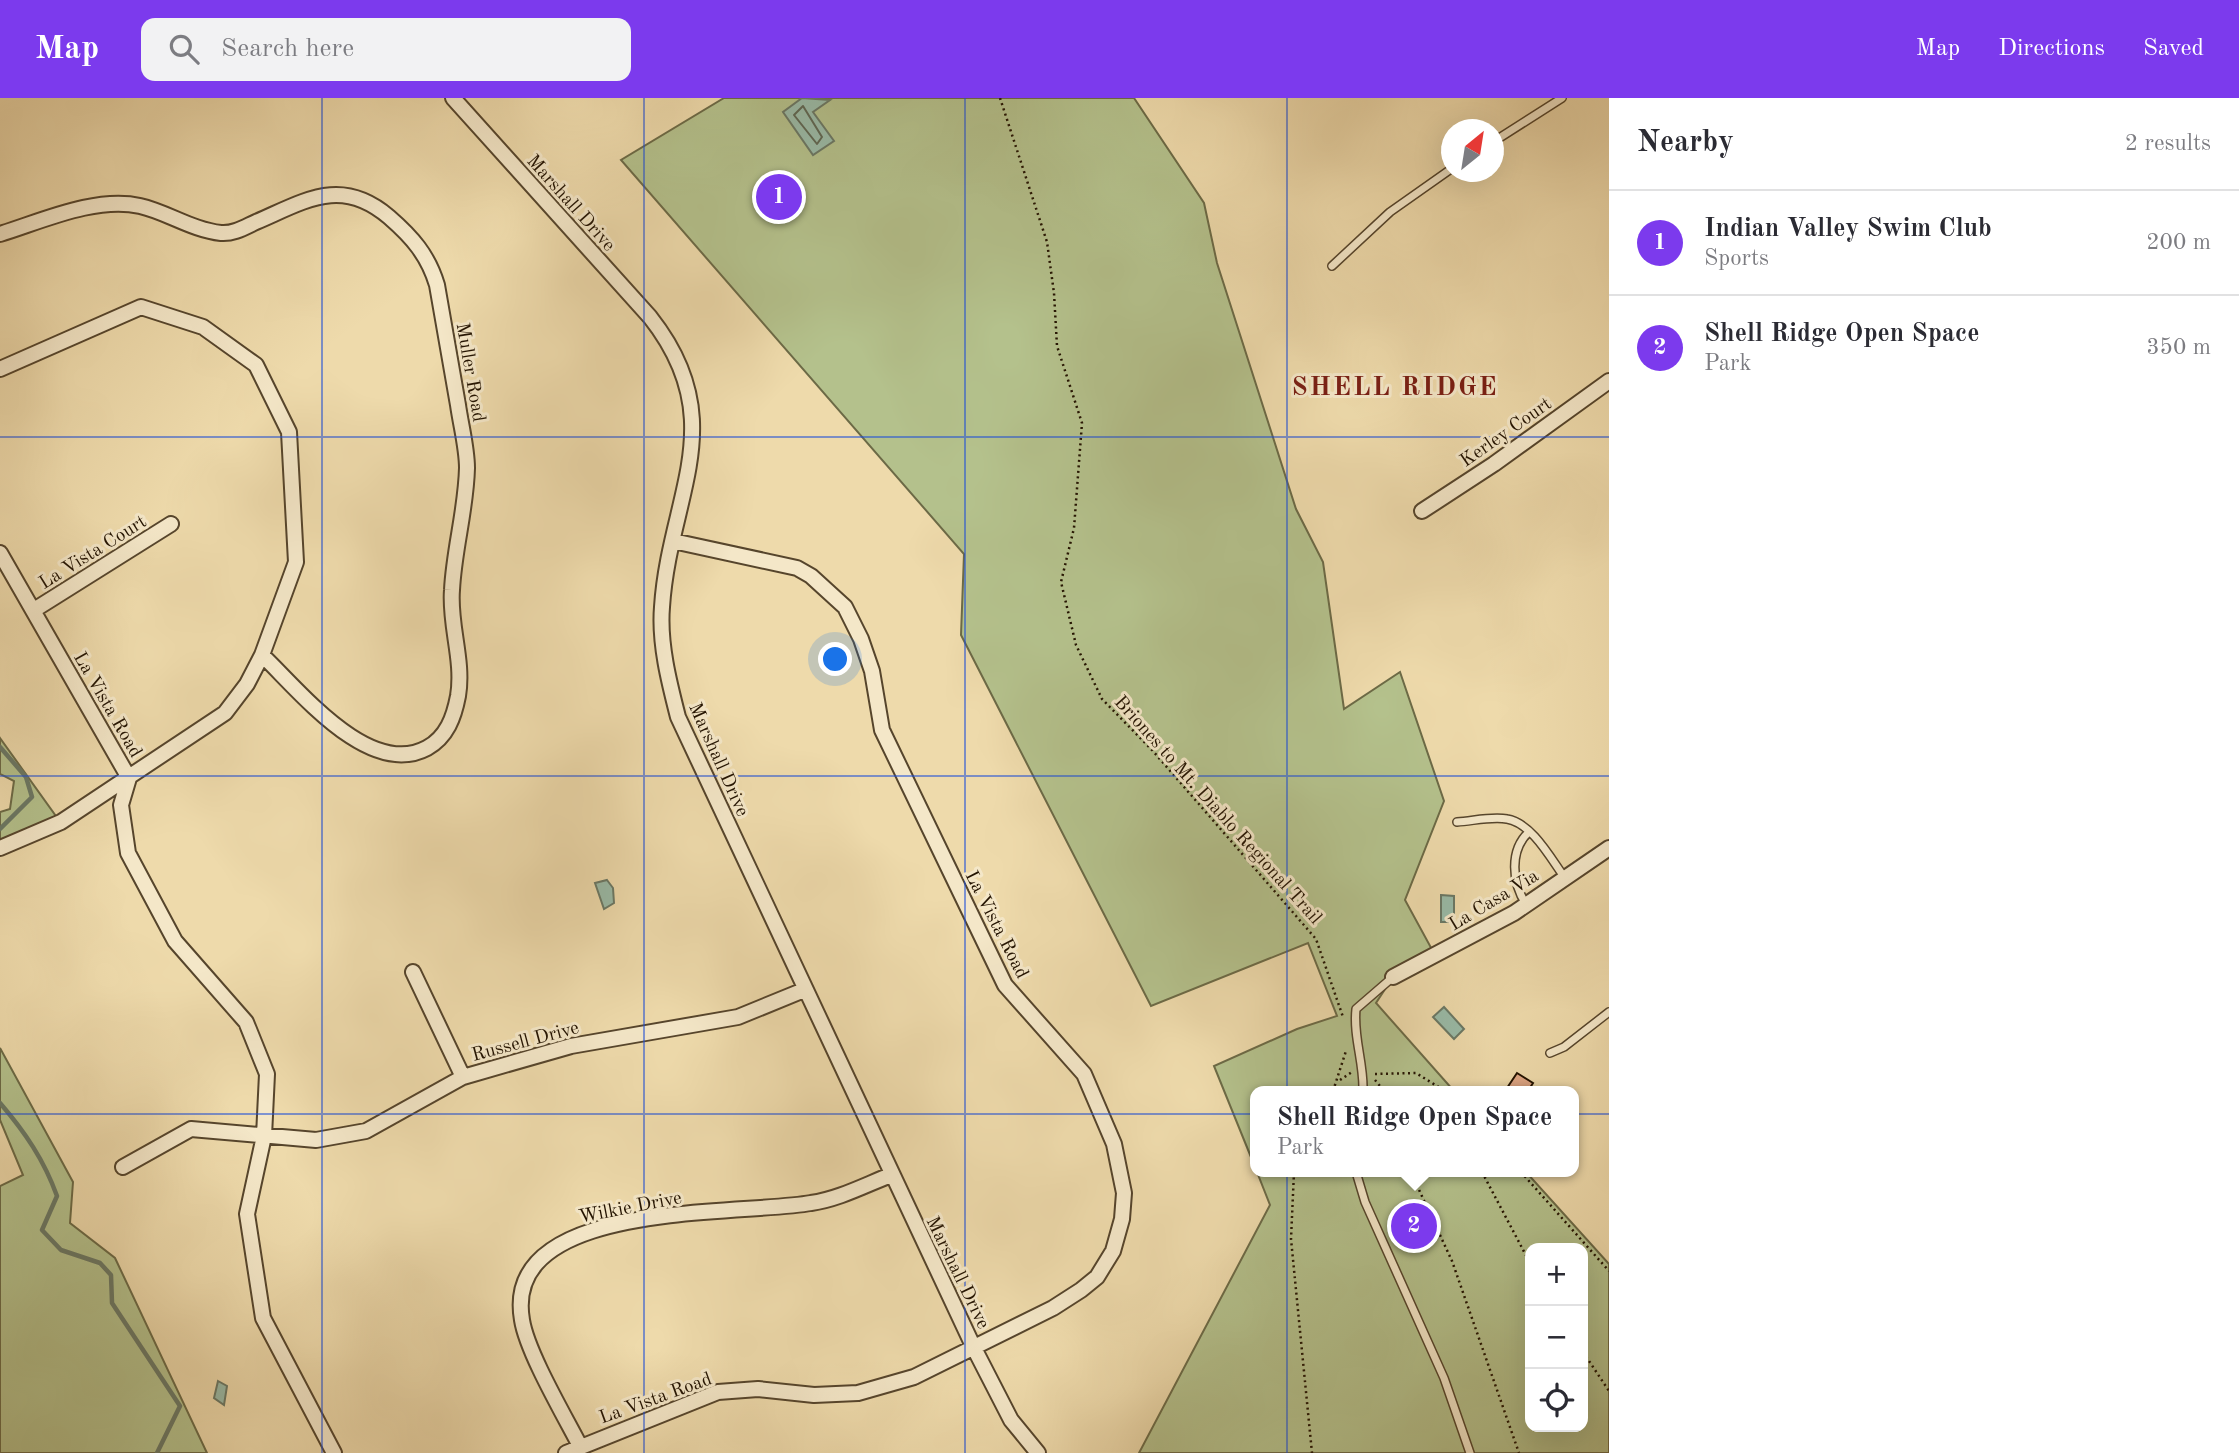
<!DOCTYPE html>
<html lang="en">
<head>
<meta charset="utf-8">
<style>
  :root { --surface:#fff; --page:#f2f2f3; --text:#2b2b33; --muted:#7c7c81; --line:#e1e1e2; --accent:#7c3aed }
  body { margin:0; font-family:"Old Standard TT",serif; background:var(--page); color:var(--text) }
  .controls { position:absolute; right:21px; bottom:21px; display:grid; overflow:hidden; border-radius:14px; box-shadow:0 7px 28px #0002 }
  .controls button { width:63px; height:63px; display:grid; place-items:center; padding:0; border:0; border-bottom:2px solid var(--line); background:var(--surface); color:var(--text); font:35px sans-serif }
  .compass { position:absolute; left:1441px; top:21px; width:63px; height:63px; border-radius:50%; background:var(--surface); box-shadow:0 7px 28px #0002; rotate:30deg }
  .you { position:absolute; left:836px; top:562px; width:24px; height:24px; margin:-18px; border:5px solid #fff; border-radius:50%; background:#1a73e8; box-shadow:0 0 0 10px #1a73e833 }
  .badge { display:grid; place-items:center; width:46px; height:46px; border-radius:50%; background:var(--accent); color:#fff; font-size:23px; font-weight:700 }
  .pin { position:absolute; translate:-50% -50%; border:4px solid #fff; box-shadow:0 2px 7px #0006 }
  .popup { position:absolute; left:1250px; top:988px; width:329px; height:91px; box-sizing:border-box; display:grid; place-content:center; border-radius:14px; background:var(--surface); filter:drop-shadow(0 2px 5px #0005); font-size:23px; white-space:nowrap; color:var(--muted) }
  .popup b { font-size:26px; color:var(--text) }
  .popup::after { content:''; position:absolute; left:50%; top:100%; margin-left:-14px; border:14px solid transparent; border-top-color:var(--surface) }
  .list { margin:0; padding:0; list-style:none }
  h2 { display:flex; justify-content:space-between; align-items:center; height:91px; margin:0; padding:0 28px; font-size:30px }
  h2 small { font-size:23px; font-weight:400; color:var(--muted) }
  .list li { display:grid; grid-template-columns:46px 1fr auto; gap:21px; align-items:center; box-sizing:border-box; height:105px; padding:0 28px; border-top:2px solid var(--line) }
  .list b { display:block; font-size:26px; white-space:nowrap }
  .list p { margin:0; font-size:23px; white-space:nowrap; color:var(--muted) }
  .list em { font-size:23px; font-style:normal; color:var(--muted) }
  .icon { flex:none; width:38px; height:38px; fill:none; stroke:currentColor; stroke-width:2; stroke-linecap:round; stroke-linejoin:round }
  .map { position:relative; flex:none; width:1609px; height:1355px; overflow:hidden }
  header { display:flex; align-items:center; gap:42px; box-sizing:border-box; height:98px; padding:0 35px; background:var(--accent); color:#fff }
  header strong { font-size:33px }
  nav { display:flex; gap:38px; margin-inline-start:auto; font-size:24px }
  .search { width:490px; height:63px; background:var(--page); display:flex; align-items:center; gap:18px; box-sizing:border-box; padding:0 24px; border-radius:14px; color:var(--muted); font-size:26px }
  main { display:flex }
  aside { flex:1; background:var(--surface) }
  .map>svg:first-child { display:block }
  .green { fill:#b4c18c; stroke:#6c6a46; stroke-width:2; fill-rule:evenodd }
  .water { fill:#99bba8; stroke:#6a7865; stroke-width:2 }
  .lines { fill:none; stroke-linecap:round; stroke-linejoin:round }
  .shore { stroke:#5e6754; stroke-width:2 }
  .stream { stroke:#6a7865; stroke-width:4.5 }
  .building { fill:#dfa785; stroke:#231301; stroke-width:2 }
  .lane-casing { stroke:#56452c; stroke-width:10 }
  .street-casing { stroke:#56452c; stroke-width:18 }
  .path { stroke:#231301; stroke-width:2.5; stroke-dasharray:2 3.5; stroke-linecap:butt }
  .lane { stroke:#f4e7c8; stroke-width:7 }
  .street { stroke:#f4e7c8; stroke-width:14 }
  .grid { fill:none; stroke:#1d4ed8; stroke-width:2; stroke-opacity:0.55 }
  .labels { text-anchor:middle; stroke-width:6; stroke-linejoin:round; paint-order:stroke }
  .street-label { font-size:19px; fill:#231301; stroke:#f4e7c8 }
  .district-label { font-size:26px; font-weight:bold; letter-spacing:2px; fill:#7a1f14; stroke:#f4e7c8 }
</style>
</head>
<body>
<header>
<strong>Map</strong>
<div class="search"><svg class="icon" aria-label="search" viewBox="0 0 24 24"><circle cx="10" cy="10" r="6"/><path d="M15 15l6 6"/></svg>Search here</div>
<nav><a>Map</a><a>Directions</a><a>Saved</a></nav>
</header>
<main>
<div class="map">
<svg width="1609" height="1355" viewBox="0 0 1609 1355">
  <rect width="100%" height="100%" fill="#eedaab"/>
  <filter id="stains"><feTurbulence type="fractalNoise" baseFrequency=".00286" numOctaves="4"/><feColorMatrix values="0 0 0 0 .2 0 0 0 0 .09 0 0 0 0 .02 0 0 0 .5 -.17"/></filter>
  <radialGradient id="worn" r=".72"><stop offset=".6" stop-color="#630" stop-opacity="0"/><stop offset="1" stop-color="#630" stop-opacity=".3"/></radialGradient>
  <path class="green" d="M724 0H1134L1204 105 1217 165 1296 411 1323 464 1344 611 1400 574 1444 703 1405 802 1435 857 1393 879 1376 905 1454 993H1255V1069L1214 968 1297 931 1337 918 1308 845 1151 908 961 537 964 456 621 62Z
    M0 640 58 721 0 754V714L10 711 14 683 0 676Z
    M0 950 73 1084 70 1125 115 1160 207 1355H0V1088L23 1077 0 1022Z
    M1257 1074H1526L1609 1166V1355H1139L1270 1107ZM1530 1150H1583V1329H1530Z"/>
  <path class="water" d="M802 0 830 2 813 14 834 43 813 57 783 14Z
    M607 782 613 790 614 805 604 811 595 785Z
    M1441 797 1454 798V824H1441Z
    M1444 909 1464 931 1454 941 1433 919Z
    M218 1283 227 1288 224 1307 214 1300Z"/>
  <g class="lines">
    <path class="shore" d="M803 8 822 39 817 46 794 17Z"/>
    <path class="stream" d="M0 649 26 679 32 699 0 731
      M0 1005C25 1034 44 1062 57 1098L42 1132 61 1152 100 1165 111 1177 112 1205 180 1308 157 1355"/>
  </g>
  <path class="building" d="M1517 975 1533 985 1528 993H1505Z"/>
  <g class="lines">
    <g class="lane-casing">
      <path id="lane" d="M1493 44 1562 0
        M1332 168 1390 114 1451 71
        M1457 724C1473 723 1492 718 1507 721 1532 725 1551 761 1565 780
        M1526 806C1512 785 1509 752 1529 734
        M1550 955 1564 949 1609 914
        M1363 993C1364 965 1353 939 1356 911L1393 879
        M1356 1074 1365 1104 1444 1280 1470 1355"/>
    </g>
    <g class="street-casing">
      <path id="street" d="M453 0 650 219C733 324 669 398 662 509 659 545 669 584 678 619L974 1250 1011 1322 1038 1355
        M0 136C42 123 96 98 140 108 167 114 192 132 221 135 234 136 245 129 256 124 305 103 341 78 389 119 412 139 428 157 437 187 444 227 451 267 458 307 461 328 467 350 467 370 466 412 454 451 452 492 449 527 464 562 458 598 454 619 447 639 427 650 369 681 299 592 262 557
        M0 271 141 209 203 229 256 267 289 334 296 464 262 557 247 586 225 615 61 724 0 750
        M1422 413 1494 366 1609 283
        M0 455 129 680 121 707 128 755 175 843 246 924 267 976 264 1038 247 1116 263 1220 334 1355
        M34 512 171 426
        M413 874 463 979
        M1393 879 1514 815 1609 750
        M123 1069 191 1031 316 1042 366 1033 463 979 571 948 738 919 804 892
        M580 1348C564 1317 527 1254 522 1222 501 1101 739 1118 811 1105 839 1101 865 1087 891 1077
        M566 1355 718 1294 758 1291 814 1297 858 1295 914 1279 1053 1210 1081 1192 1097 1179 1113 1153 1122 1121 1124 1095 1114 1046 1084 976 1005 887 882 632 872 573 861 541 845 509 811 478 797 470 673 443"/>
    </g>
    <path class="path" d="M1000 0 1047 144 1054 195 1057 248 1082 325 1074 430 1061 484 1076 547 1102 601 1152 652 1316 841 1343 919
      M1375 976 1416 975 1445 993
      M1340 982 1352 974
      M1375 982 1384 993
      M1333 993 1346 953
      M1294 1074 1291 1141 1312 1355
      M1407 1074 1414 1081 1452 1163 1519 1355
      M1482 1074 1530 1165
      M1521 1074 1609 1173
      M1583 1254 1609 1293"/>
    <use href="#lane" class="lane"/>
    <use href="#street" class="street"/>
  </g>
  <path class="grid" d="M322 0V1355M644 0V1355M965 0V1355M1287 0V1355M0 339H1609M0 678H1609M0 1016H1609"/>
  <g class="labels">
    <g class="street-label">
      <text transform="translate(572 104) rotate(48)" y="7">Marshall Drive</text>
      <text transform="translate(472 274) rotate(80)" y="7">Muller Road</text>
      <text transform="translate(1505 333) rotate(-35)" y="7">Kerley Court</text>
      <text transform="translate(92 453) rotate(-32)" y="7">La Vista Court</text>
      <text transform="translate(109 606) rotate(60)" y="7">La Vista Road</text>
      <text transform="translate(720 661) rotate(66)" y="7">Marshall Drive</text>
      <text transform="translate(1219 711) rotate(48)" y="7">Briones to Mt. Diablo Regional Trail</text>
      <text transform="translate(1493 801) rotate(-31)" y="7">La Casa Via</text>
      <text transform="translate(998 826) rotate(63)" y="7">La Vista Road</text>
      <text transform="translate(525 942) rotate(-15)" y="7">Russell Drive</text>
      <text transform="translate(630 1108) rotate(-11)" y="7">Wilkie Drive</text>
      <text transform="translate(959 1174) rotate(64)" y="7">Marshall Drive</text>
      <text transform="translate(655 1299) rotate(-20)" y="7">La Vista Road</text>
    </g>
    <g class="district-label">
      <text x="1395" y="297">SHELL RIDGE</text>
    </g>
  </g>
  <rect width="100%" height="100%" filter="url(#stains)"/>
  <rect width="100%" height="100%" fill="url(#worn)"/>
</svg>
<div class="controls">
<button>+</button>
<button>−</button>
<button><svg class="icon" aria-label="locate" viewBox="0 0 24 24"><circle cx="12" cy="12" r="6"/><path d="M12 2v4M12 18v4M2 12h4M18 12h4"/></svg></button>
</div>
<svg class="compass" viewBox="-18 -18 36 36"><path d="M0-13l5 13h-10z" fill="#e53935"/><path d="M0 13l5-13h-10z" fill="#7c7c81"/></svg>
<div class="you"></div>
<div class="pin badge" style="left:779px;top:99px">1</div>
<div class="pin badge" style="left:1414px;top:1128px">2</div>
<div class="popup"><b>Shell Ridge Open Space</b>Park</div>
</div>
<aside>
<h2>Nearby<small>2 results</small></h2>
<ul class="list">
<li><span class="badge">1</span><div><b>Indian Valley Swim Club</b><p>Sports</p></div><em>200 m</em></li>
<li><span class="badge">2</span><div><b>Shell Ridge Open Space</b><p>Park</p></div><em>350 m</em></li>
</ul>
</aside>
</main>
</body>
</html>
